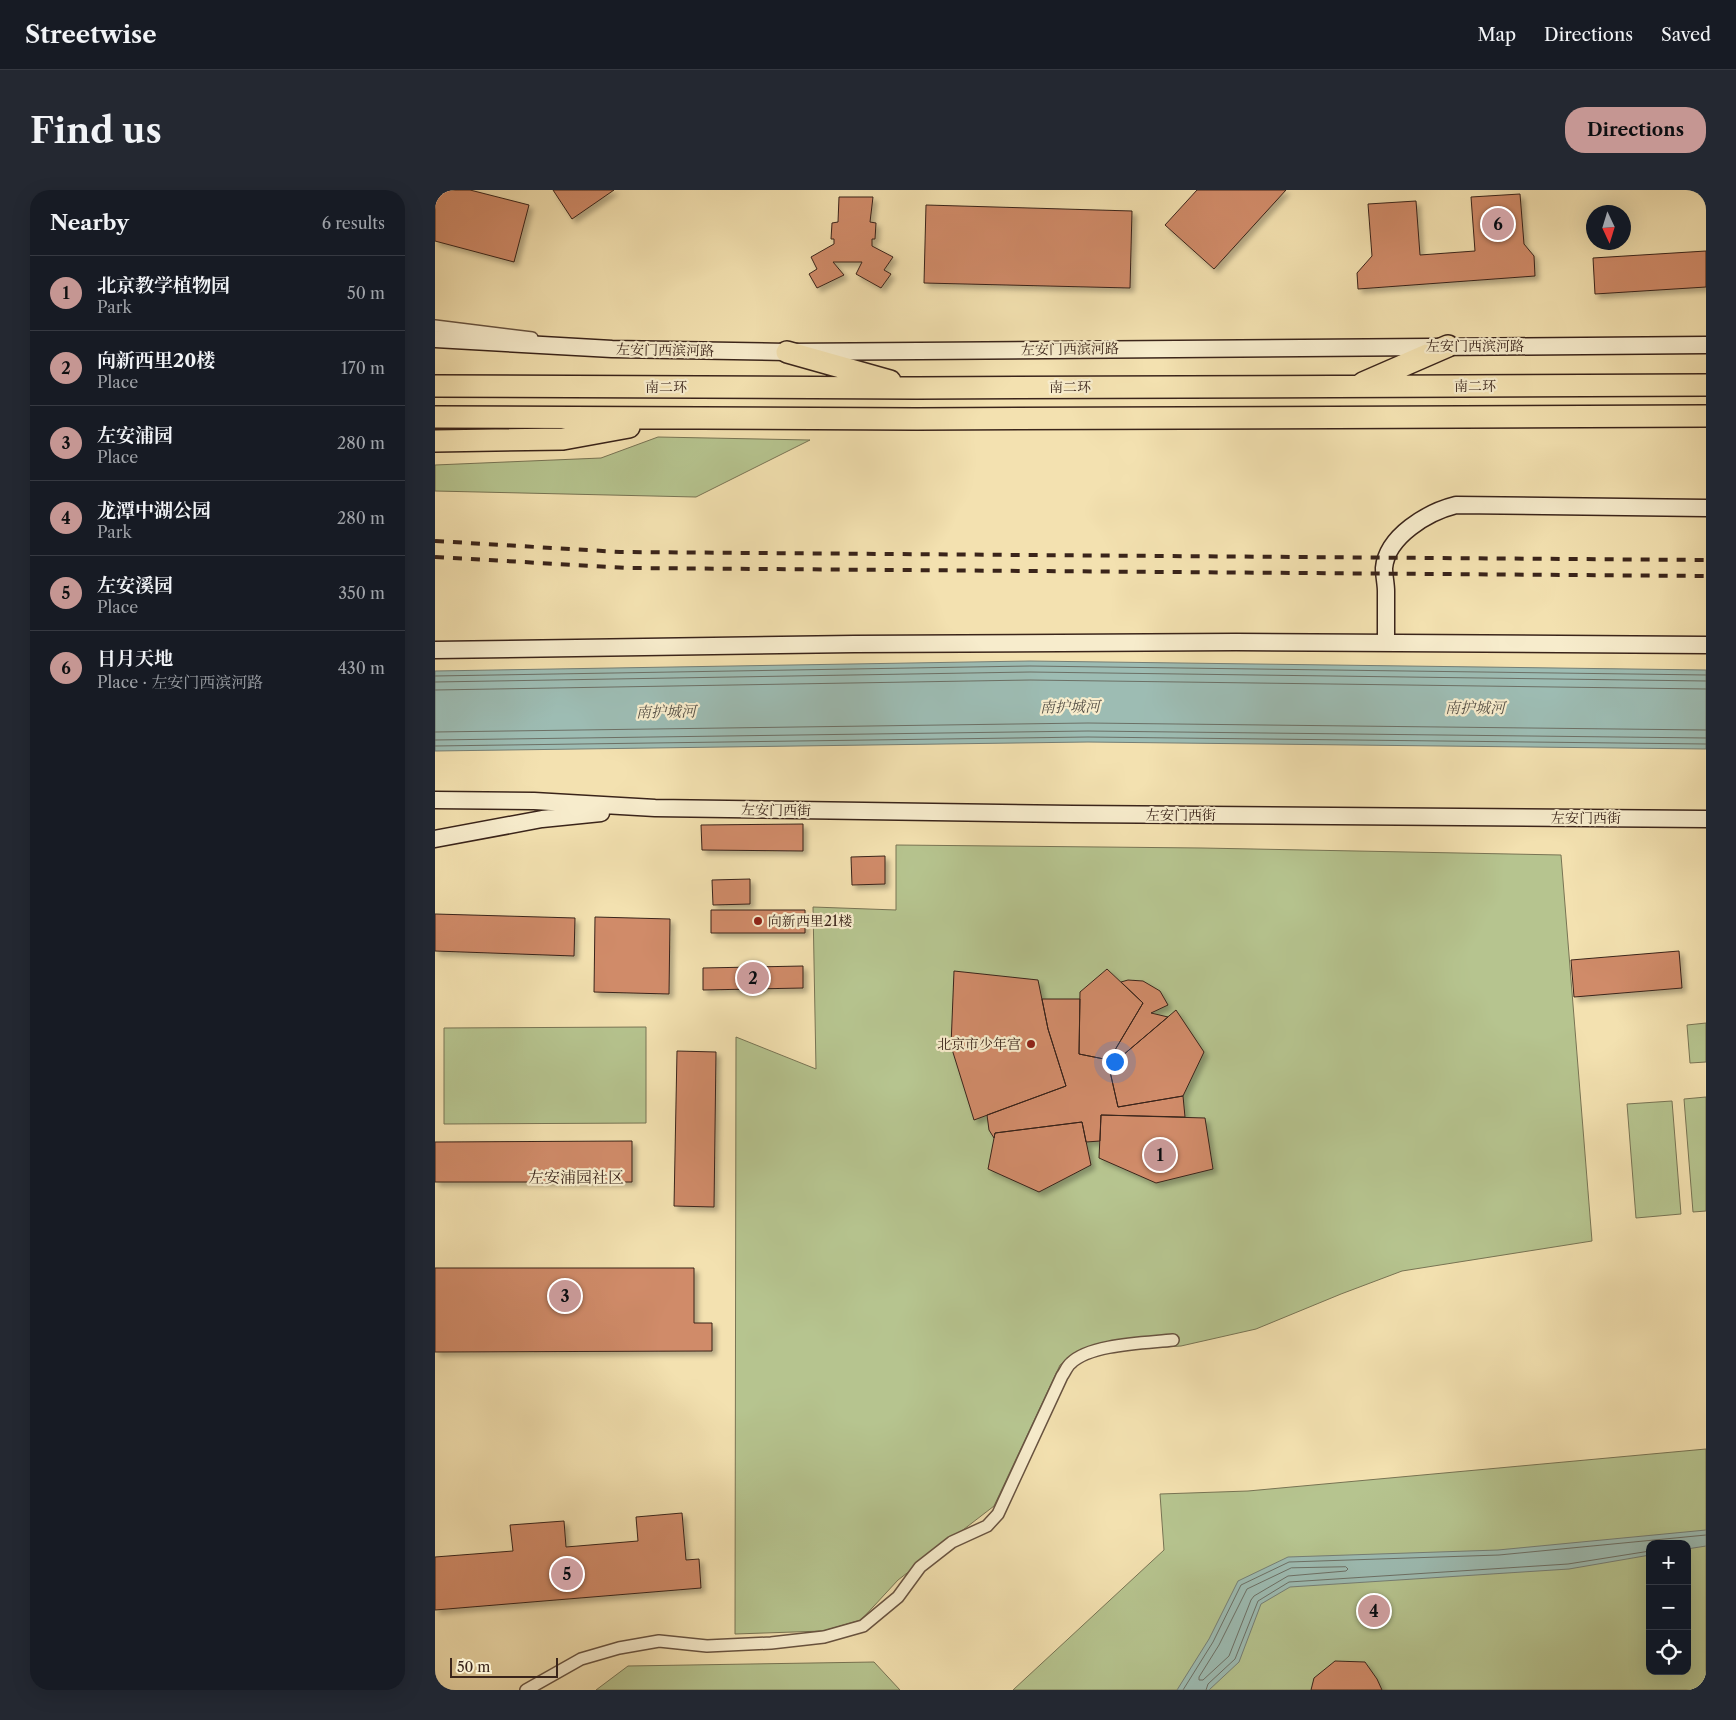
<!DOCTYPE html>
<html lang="en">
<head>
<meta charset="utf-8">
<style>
  :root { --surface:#171b24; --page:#242831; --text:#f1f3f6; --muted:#9ea1a6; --line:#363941; --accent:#c59692 }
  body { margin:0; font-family:"Libre Caslon Text","Noto Serif SC",serif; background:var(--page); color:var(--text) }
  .controls { position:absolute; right:15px; bottom:15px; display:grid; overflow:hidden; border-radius:10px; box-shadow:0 5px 20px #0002 }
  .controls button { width:45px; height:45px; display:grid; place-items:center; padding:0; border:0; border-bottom:1px solid var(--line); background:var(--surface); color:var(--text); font:25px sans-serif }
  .compass { position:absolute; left:1151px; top:15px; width:45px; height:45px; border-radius:50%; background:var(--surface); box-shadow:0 5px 20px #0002; rotate:176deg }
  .scale { position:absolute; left:15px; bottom:12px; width:108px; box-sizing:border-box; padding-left:5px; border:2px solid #3a241a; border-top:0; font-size:14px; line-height:18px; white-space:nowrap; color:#3a241a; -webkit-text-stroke:4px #f7eccc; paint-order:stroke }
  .you { position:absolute; left:679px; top:871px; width:18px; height:18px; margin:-12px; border:4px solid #fff; border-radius:50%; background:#1a73e8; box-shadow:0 0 0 8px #1a73e833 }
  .badge { display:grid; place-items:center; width:32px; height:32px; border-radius:50%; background:var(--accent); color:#111; font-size:16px; font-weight:700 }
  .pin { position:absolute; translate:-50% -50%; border:2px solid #fff; box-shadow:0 1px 5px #0006 }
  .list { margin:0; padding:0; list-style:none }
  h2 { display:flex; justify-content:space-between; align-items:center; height:65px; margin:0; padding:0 20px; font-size:21px }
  h2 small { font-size:16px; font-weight:400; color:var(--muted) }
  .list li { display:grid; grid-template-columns:32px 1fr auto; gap:15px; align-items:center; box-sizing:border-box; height:75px; padding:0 20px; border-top:1px solid var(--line) }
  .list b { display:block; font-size:19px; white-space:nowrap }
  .list p { margin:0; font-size:16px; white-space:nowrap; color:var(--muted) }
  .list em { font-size:16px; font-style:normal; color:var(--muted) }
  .icon { flex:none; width:28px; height:28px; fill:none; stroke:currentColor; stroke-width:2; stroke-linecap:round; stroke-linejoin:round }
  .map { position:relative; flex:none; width:1271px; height:1500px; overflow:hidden; border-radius:20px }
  header { display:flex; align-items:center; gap:30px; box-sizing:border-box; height:70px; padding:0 25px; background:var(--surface); border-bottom:1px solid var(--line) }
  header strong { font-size:24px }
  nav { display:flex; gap:28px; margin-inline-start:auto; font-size:18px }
  .intro { display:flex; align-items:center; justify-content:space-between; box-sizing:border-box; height:120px; padding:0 30px }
  h1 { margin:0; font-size:35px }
  .button { padding:12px 22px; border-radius:20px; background:var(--accent); color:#111; font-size:18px; font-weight:700 }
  main { display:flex; gap:30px; padding:0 30px }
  aside { flex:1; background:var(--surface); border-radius:20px; box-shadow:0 5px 20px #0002 }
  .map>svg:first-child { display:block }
  .green { fill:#b6c48f; stroke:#787454; fill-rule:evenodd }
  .water { fill:#9dbcb3; stroke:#757f76 }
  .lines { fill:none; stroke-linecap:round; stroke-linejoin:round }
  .shore { stroke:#6c7066; stroke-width:1 }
  .building { fill:#d08b69; stroke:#3a241a; filter:url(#shadow) }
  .street-casing { stroke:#685340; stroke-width:14 }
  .secondary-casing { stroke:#3a241a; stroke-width:19 }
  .highway-casing { stroke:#3a241a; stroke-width:24 }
  .street { stroke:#f7eccc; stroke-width:11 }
  .secondary { stroke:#f7eccc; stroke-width:16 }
  .highway { stroke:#f3e1b0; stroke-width:21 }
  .rail { stroke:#3a241a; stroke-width:4; stroke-dasharray:9 9; stroke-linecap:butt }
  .poi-dot { fill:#8f2418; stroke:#f7eccc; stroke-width:2 }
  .labels { text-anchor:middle; stroke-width:4.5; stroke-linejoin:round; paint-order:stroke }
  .street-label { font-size:14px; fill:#3a241a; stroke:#f7eccc }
  .poi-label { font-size:14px; fill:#3a241a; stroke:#f7eccc; text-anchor:start }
  .water-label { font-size:15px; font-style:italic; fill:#585248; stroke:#f7eccc }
  .quarter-label { font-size:16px; fill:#3a241a; stroke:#f7eccc }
</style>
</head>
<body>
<header>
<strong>Streetwise</strong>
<nav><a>Map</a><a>Directions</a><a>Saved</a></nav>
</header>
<div class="intro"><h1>Find us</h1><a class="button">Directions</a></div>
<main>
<aside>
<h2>Nearby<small>6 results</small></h2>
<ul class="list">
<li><span class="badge">1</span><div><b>北京教学植物园</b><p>Park</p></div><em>50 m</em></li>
<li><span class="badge">2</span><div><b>向新西里20楼</b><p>Place</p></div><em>170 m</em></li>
<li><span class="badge">3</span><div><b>左安浦园</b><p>Place</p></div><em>280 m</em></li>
<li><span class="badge">4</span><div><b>龙潭中湖公园</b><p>Park</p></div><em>280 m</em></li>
<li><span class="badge">5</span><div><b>左安溪园</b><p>Place</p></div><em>350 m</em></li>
<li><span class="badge">6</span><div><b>日月天地</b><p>Place · 左安门西滨河路</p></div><em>430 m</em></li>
</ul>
</aside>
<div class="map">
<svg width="1271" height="1500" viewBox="0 0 1271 1500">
  <defs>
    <filter id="shadow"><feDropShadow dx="4" dy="4" stdDeviation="2.5" flood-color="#0004"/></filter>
  </defs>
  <rect width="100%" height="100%" fill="#f3e1b0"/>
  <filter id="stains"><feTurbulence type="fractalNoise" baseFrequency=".004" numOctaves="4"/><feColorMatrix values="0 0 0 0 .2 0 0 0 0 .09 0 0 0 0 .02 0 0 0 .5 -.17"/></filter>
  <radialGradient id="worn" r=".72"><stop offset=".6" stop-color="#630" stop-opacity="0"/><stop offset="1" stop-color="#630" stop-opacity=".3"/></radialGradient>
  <path class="green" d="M223 247 375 250 261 307 0 301V275L166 268Z
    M461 655 767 658 1126 665 1157 1051 967 1081 906 1104 821 1139 746 1156 641 1162 625 1175 559 1316 463 1390 426 1430 388 1441 300 1444 301 847 381 879 378 717 461 720Z
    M1271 833V872L1255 873 1252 835Z
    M211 837V933L9 934V838Z
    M1271 907V1021L1258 1022 1249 909Z
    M1237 911 1246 1024 1201 1028 1192 914Z
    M1271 1259V1500H578L729 1360 725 1304 813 1301ZM1215 1354H1252V1481H1215Z
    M439 1472 465 1500H161L193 1476Z"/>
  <path class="water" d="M595 471 1271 480V559L653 552 0 561V481Z
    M1271 1340V1356L1252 1359V1354H1215V1365L1134 1379 855 1397 826 1414 804 1472 774 1500H742L774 1449 803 1391 853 1367 1063 1360Z"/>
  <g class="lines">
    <path class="shore" d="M0 486 595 476 1271 485
      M0 492 595 482 1271 491
      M0 500 595 490 1271 499
      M0 542 653 533 1271 540
      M0 550 653 541 1271 548
      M0 556 653 547 1271 554
      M911 1377 913 1379 911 1381 853 1386 819 1406 816 1410 794 1466 768 1490H764V1487L784 1455 812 1399 856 1378Z
      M748 1500 778 1452 806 1395 854 1372 1064 1365 1271 1345
      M771 1500 773 1494 800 1469 823 1411 854 1392 1133 1374 1215 1361"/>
  </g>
  <path class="building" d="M0 0H35L94 15 79 72 0 51Z
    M118 0H179L137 29Z
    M762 0H851L779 79 730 35Z
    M1085 4 1089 54 1099 66 1100 86 923 99 922 83 937 66 933 14 981 11 985 65 1040 61 1036 7Z
    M404 7H438L435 32 441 33 440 49H437V56L458 67 449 80 456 84 446 98 421 84 427 72H398L409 85 382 98 374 84 382 79 376 67 399 54V49H396L397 33 403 32Z
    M491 15 697 21 695 98 489 93Z
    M1271 61V97L1160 104 1158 68Z
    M368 634V661L267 660 266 635Z
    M450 666V694L417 695 416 667Z
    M315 689V714L278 715 277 690Z
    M276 720H370V743H276Z
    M0 724 140 728 139 766 0 761Z
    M160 727 235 729 234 804 159 802Z
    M1244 761 1247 798 1139 807 1136 770Z
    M368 776V798L268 800V778Z
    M672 779 708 813 674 870 644 864 645 802Z
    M519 781 603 790 613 839 631 896 539 930 516 856Z
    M693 790 708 791 725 801 733 815 716 823 733 827 674 877 683 917 748 906 750 927 666 925 665 951 651 952 647 932 560 943 559 948 554 940 552 925 631 896 613 839 607 809H645L644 864 674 870 708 813 686 792Z
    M741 820 769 862 748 906 683 917 674 877Z
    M242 861 281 862 279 1017 239 1016Z
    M666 925 770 928 778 979 721 993 664 968Z
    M647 932 656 975 604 1002 553 979 560 943Z
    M197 951V992H0V952Z
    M0 1078H259V1133H277V1161L0 1162Z
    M247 1323 251 1370 264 1369 266 1398 0 1420V1367L78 1361 75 1335 129 1331 131 1357 203 1351 201 1327Z
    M900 1471 930 1472 942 1489 947 1500H876L879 1488Z"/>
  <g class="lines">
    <g class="street-casing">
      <path id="street" d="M0 136 97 148
        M91 1500 146 1469 184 1458 224 1451 272 1456 336 1453 389 1447 428 1436 463 1407 485 1377 517 1352 552 1336 563 1324 627 1186C630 1182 632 1176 636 1173 655 1154 711 1153 738 1150"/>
    </g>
    <g class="secondary-casing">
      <path id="secondary" d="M0 149 177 159 352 162 1271 155
        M951 452C951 435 951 418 951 401 951 394 949 386 949 378 952 346 993 322 1021 315L1271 318
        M0 460 419 454 801 452 1271 455
        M0 610 99 611 220 618 638 624 1271 629
        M0 649 107 629 166 623"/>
    </g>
    <g class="highway-casing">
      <path id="highway" d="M352 162 455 191
        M928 193 1013 156
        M0 196 482 198 1271 195
        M0 227 482 229 1271 226
        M0 251 128 249 194 237"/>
    </g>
    <use href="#street" class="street"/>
    <use href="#secondary" class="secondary"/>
    <use href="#highway" class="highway"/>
    <path class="rail" d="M0 351 185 362 1271 370
      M0 367 193 378 1271 386"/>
  </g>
  <g class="poi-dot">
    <circle cx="323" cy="731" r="5"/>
    <circle cx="596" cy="854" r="5"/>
  </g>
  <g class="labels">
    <g class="street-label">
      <text x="1040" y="161">左安门西滨河路</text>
      <text transform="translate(635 159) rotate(-1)" y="5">左安门西滨河路</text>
      <text transform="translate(230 160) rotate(1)" y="5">左安门西滨河路</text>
      <text x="1040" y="201">南二环</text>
      <text x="231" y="202">南二环</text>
      <text x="635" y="202">南二环</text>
      <text transform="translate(341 620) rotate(1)" y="5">左安门西街</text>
      <text x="746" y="630">左安门西街</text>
      <text x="1151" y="633">左安门西街</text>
    </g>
    <g class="poi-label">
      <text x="333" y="736">向新西里21楼</text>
      <text x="586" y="859" text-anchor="end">北京市少年宫</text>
    </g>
    <g class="water-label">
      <text transform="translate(635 517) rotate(-1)" y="5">南护城河</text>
      <text x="1040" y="523">南护城河</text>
      <text transform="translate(231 522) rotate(-1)" y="5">南护城河</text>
    </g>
    <g class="quarter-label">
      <text x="141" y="993">左安浦园社区</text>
    </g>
  </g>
  <rect width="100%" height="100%" filter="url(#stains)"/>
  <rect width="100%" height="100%" fill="url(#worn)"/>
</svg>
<div class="controls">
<button>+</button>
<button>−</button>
<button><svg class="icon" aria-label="locate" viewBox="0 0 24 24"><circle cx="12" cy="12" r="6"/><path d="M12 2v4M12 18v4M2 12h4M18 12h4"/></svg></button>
</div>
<svg class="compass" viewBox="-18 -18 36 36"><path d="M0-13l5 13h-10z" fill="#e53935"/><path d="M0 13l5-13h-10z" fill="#9ea1a6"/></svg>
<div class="scale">50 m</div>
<div class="you"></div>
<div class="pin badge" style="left:725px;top:965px">1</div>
<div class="pin badge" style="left:318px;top:788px">2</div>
<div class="pin badge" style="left:130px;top:1106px">3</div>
<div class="pin badge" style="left:939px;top:1421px">4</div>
<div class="pin badge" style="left:132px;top:1384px">5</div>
<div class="pin badge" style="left:1063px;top:34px">6</div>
</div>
</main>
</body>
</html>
